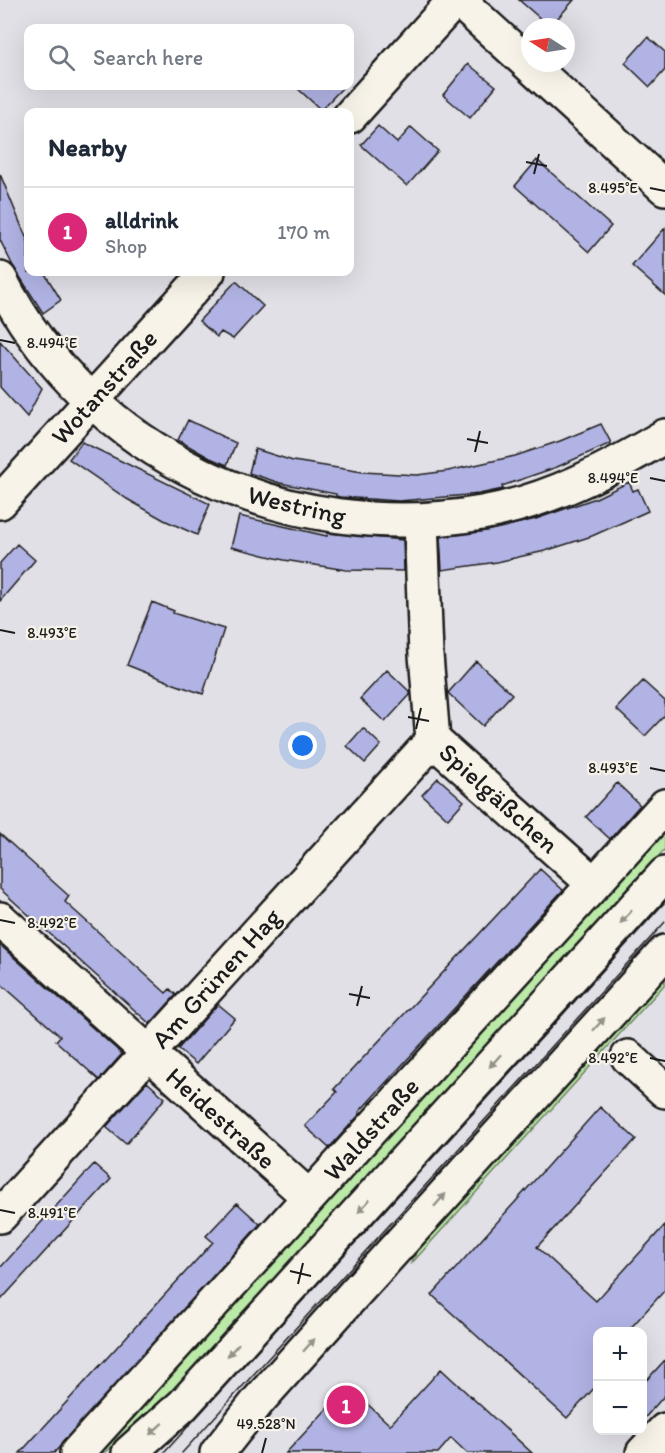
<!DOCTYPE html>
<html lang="en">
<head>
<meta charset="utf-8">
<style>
  :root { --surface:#fff; --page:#f6f6f7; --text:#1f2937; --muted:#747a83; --line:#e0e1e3; --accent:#db2777 }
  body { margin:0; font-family:Itim,sans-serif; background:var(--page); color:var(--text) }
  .controls { position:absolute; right:18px; bottom:18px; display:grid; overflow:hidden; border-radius:12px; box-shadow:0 6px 24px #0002 }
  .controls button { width:54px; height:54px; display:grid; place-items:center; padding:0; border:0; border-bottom:2px solid var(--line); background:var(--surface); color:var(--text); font:30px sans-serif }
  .compass { position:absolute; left:521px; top:18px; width:54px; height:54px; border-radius:50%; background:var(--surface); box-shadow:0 6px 24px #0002; rotate:282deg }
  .you { position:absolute; left:303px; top:746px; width:21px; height:21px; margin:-15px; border:4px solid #fff; border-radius:50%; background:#1a73e8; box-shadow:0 0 0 9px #1a73e833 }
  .badge { display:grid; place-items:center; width:39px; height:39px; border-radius:50%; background:var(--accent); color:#fff; font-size:20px; font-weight:700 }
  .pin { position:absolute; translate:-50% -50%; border:3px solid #fff; box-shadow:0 2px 6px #0006 }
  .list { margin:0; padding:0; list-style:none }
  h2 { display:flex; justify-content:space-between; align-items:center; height:78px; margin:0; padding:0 24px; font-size:26px }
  h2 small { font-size:20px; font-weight:400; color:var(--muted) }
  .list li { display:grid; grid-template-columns:39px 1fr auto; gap:18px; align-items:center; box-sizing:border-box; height:90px; padding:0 24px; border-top:2px solid var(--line) }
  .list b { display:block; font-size:22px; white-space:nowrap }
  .list p { margin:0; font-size:20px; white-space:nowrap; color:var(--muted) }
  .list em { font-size:20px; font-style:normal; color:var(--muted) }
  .icon { flex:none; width:33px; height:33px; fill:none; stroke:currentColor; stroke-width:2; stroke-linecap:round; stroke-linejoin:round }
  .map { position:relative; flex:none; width:665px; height:1453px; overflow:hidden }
  .search { position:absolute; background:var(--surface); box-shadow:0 6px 24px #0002; left:24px; top:24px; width:330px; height:66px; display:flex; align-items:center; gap:15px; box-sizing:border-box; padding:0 21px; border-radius:12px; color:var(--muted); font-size:22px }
  .panel { position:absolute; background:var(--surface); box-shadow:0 6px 24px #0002; left:24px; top:108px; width:330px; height:168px; border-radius:12px }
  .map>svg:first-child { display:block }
  .green { fill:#bbe9a7; stroke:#6c8262; stroke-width:1.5 }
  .building { fill:#b1b3e4; stroke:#1c1c1c; stroke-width:1.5 }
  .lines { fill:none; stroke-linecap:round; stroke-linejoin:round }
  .minor-casing { stroke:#1c1c1c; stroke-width:38 }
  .major-casing { stroke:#1c1c1c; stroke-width:38 }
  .minor { stroke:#f7f3e8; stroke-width:33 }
  .major { stroke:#f7f3e8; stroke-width:33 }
  .tram { stroke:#1c1c1c; stroke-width:1.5 }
  .oneway { fill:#94928c }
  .ticks { fill:none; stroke:#1c1c1c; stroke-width:2 }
  .labels { text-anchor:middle; stroke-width:4.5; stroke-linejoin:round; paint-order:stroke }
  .street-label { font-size:26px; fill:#1c1c1c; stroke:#f7f3e8 }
  .ticks-label { font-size:15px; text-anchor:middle; fill:#1c1c1c; stroke:#f7f3e8; stroke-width:4.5; stroke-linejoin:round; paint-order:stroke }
</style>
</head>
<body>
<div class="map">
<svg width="665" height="1453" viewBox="0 0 665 1453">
  <rect width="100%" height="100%" fill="#e2e0e7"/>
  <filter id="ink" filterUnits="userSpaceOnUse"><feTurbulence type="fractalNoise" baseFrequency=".0167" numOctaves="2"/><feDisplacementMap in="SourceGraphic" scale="12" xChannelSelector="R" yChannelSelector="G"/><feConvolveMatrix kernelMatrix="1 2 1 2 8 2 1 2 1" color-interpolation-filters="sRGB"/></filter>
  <g filter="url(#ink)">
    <path class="green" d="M665 819V849L165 1399 105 1453H89Z
      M665 972V984L410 1265 425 1237Z"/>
    <path class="building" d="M519 0H574L550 27Z
      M648 37 665 52V70L650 87 625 63Z
      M468 64 496 86 470 118 443 95Z
      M295 86H344L321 110Z
      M378 126 397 143 411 127 438 151 407 186 361 145Z
      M537 160 611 226 589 252 515 186Z
      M0 174 28 242V272H44L61 300 43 313 13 266 0 240Z
      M665 228V295L632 266Z
      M236 281 263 306 233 339 221 332 217 337 199 321Z
      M0 341 42 388 27 417 0 387Z
      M188 420 236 443 227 465 210 458 178 440Z
      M601 424 611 443 557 467 502 486 503 489 479 494 399 501 340 497 336 496V494L280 483 249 473 255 449 293 461 363 472 417 475 448 471 515 456 560 441Z
      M82 442 210 504 197 535 164 520 127 499 69 459Z
      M629 482 633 491 638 489 648 511 592 536 545 551 497 562 442 570 440 537 486 531 536 519 596 498Z
      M239 516 327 536 328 533 403 540 404 571 346 570 284 560 231 547Z
      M17 544 35 560 0 601V563Z
      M152 602 174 611 173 613 224 629 203 694 177 685 127 665Z
      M476 661 512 694 483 726 448 693Z
      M387 670 410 692V695L385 722 360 699Z
      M643 681 665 701V715L645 736 616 709Z
      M363 728 381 745 365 763 347 746Z
      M438 778 464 801 448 819 422 795Z
      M617 783 640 805 610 839 586 817Z
      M0 834 69 896 65 902 166 993 170 989 176 995 150 1024 0 889Z
      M540 869 563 890 359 1112 360 1114 329 1148 305 1126 337 1092 334 1089Z
      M0 945 122 1054 99 1080 56 1041 60 1036 0 983Z
      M218 1004 235 1018 196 1064 178 1049Z
      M147 1082 165 1098 126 1144 106 1127Z
      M600 1107 636 1139 537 1247 596 1301 665 1225V1290L627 1332H597V1385L567 1418 432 1295Z
      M94 1164 111 1179 0 1301V1268Z
      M237 1203 260 1224 54 1453H20L213 1242 206 1236Z
      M665 1360V1395L642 1421V1385Z
      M441 1369 532 1453H467L451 1438 438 1453H286L348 1386 390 1425Z"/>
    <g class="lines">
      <g class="minor-casing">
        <path id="minor" d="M458 0 665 188
          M350 116 455 0
          M0 279C89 456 289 547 482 513 549 501 608 470 665 436
          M0 502 208 272
          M421 520 426 655 433 740 594 884
          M0 919 309 1197
          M628 1057 665 1091
          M0 1216 433 740
          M77 1453 665 806
          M643 1453 665 1430"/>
      </g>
      <g class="major-casing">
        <path id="major" d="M129 1453 183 1405 665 874
          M217 1453 259 1400 354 1294 665 952"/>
      </g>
      <use href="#minor" class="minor"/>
      <use href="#major" class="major"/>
      <path class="tram" d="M164 1453 665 902
        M182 1453 665 922"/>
    </g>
    <defs><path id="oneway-solid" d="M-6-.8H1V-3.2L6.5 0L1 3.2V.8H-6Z" transform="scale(1.5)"/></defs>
    <g class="oneway">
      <use href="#oneway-solid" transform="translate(626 917) rotate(132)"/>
      <use href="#oneway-solid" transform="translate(599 1024) rotate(-48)"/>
      <use href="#oneway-solid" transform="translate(495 1061) rotate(132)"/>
      <use href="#oneway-solid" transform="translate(440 1200) rotate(-48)"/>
      <use href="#oneway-solid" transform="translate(364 1206) rotate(132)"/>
      <use href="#oneway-solid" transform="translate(309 1345) rotate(-48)"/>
      <use href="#oneway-solid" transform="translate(233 1350) rotate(132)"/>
      <use href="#oneway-solid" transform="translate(156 1429) rotate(138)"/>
    </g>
  </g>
  <path class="ticks" d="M526 162 547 166M534 174 539 154M650 188 665 191M0 340 15 343M467 439 488 443M475 452 480 431M650 478 665 481M0 630 15 633M408 717 429 721M416 729 421 708M650 768 665 771M0 920 15 923M349 994 370 998M357 1006 362 986M650 1058 665 1061M0 1210 15 1213M290 1271 311 1276M298 1284 303 1263M262 1453 266 1438"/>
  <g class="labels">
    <g class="street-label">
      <text transform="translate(104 387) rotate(-48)" y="9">Wotanstraße</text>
      <text transform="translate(297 505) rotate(13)" y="9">Westring</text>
      <text transform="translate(499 798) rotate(42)" y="9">Spielgäßchen</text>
      <text transform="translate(216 978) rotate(-48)" y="9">Am Grünen Hag</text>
      <text transform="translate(221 1118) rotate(42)" y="9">Heidestraße</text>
      <text transform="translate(371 1129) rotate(-48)" y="9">Waldstraße</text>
    </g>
  </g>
  <g class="ticks-label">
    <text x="613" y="193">8.495°E</text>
    <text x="52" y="348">8.494°E</text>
    <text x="613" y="483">8.494°E</text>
    <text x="52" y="638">8.493°E</text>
    <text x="613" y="773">8.493°E</text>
    <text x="52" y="928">8.492°E</text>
    <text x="613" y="1063">8.492°E</text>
    <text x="52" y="1218">8.491°E</text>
    <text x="266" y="1429">49.528°N</text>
  </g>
</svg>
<div class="controls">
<button>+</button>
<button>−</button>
</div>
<svg class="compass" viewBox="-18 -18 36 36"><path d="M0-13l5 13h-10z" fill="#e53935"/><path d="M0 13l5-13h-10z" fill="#747a83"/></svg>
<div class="you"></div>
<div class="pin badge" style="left:346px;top:1405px">1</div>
<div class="search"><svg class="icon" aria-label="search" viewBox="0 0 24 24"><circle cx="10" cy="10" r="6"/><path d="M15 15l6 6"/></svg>Search here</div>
<section class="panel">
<h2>Nearby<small></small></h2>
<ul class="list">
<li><span class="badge">1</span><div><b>alldrink</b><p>Shop</p></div><em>170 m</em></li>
</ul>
</section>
</div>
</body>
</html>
